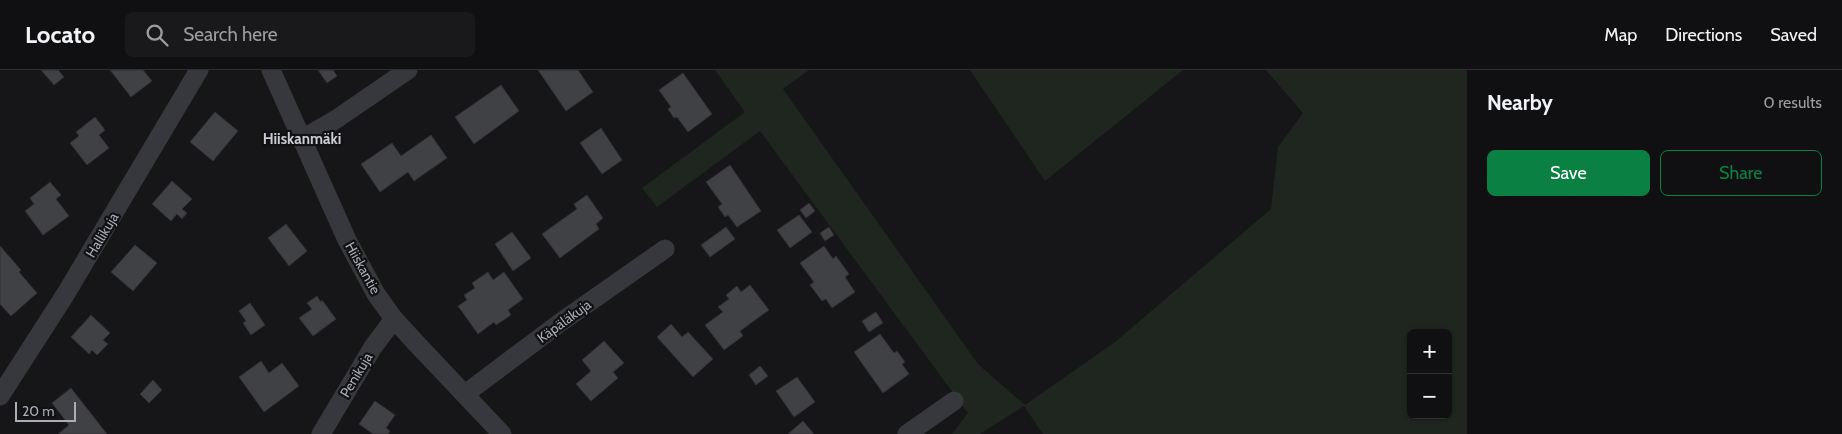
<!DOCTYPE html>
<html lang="en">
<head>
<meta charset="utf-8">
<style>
  :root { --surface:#101012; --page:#19191b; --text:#f1f3f6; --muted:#9c9d9f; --line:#303032; --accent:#0b8043 }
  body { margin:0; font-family:Cabin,sans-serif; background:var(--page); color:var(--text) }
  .controls { position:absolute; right:15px; bottom:15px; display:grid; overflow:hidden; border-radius:8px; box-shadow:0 1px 4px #0004 }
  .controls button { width:45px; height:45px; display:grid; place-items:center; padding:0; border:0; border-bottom:1px solid var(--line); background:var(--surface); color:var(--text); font:25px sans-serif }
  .scale { position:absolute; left:15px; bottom:12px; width:61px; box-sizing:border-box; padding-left:5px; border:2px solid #a8adb8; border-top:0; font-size:14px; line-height:18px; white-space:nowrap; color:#a8adb8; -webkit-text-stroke:4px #111113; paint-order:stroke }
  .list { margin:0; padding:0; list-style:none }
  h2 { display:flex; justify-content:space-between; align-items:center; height:65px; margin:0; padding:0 20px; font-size:21px }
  h2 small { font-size:16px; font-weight:400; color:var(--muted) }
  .actions { display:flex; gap:10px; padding:15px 20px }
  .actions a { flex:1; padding:11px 0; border:1px solid var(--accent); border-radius:8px; text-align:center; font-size:18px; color:var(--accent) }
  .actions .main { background:var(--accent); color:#fff }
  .icon { flex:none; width:28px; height:28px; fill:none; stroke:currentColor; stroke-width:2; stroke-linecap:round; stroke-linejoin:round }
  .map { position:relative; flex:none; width:1467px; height:364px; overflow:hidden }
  header { display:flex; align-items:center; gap:30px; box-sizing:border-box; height:70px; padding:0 25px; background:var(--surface); border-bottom:1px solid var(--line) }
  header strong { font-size:24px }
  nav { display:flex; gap:28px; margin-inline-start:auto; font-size:18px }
  .search { width:350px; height:45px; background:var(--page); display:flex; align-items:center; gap:12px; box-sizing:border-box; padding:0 18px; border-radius:8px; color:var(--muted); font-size:19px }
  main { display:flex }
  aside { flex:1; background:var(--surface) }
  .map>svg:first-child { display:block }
  .green { fill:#1e261f; fill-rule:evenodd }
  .building { fill:#404145; stroke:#303034 }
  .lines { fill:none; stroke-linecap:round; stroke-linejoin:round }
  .street { stroke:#37383d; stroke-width:19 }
  .labels { text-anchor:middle; stroke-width:4.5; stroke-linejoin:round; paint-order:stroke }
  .street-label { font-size:14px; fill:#a8adb8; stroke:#111113 }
  .neighbourhood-label { font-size:15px; font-weight:bold; fill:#c9ccd4; stroke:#111113 }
</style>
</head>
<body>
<header>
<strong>Locato</strong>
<div class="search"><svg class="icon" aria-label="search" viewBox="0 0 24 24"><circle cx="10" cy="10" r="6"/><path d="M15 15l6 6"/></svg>Search here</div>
<nav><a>Map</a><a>Directions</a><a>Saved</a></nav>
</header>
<main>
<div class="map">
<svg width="1467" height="364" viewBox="0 0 1467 364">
  <rect width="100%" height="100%" fill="#161618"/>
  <path class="green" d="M715 0H809L783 19 978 294 1025 335 1115 272 1271 139 1278 77 1303 43 1266 0H1467V364H1043L1024 336 980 364H952L968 343 760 61 657 137 642 118 745 42ZM1411 263H1448V345H1411Z
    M970 0H1183L1045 111Z"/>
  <path class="building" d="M41 0H58L64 7 54 15Z
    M110 0H143L152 11 131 27Z
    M318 0H333L337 6 327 13Z
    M538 0H578L593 22 566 41Z
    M683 3 712 44 688 62 677 47 674 48 668 39 671 37 659 20Z
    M501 15 519 41 474 74 455 47Z
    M215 42 238 61 213 91 190 72Z
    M95 47 105 60 99 65 109 78 87 95 70 73 79 66 76 62Z
    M601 58 622 90 602 104 580 73Z
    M431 65 447 88 414 111 408 102 380 122 361 94 392 73 401 86Z
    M730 95 761 141 737 157 728 145 725 147 718 137 722 134 706 112Z
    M172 111 192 129 182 139 187 143 182 149 177 144 171 151 152 134Z
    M50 112 61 125 56 129 69 146 43 165 25 141 34 134 30 128Z
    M587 125 603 148 596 154 599 159 560 188 542 164 577 139 574 134Z
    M809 133 815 141 806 148 800 140Z
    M799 145 812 162 790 178 777 160Z
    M286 154 307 181 289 196 268 168Z
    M726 157 735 169 710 187 701 175Z
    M829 157 834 165 825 171 820 163Z
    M512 162 531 188 513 201 495 174Z
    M135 175 157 193 133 221 111 202Z
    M0 176 21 200 19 202 37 223 11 246 0 234Z
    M824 176 833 189 836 186 849 204 845 207 855 222 832 238 826 229 822 231 810 215 814 212 800 193Z
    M488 202 493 210 504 202 523 229 508 240 511 245 496 255 494 252 478 264 458 236 467 230 464 225 475 218 472 213Z
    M750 215 769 240 740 261 743 266 724 280 705 255 723 242 718 237 729 229 726 225 737 216 741 222Z
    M317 226 321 232 322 230 336 249 313 266 299 248 312 239 307 233Z
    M250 233 265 255 251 265 243 253 246 251 239 241Z
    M876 242 883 253 869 262 862 251Z
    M91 245 110 263 103 270 108 274 97 285 92 280 89 284 71 267Z
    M671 254 682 267 688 262 713 289 693 307 657 267Z
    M880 264 894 283 897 281 905 292 902 294 909 304 883 323 854 282Z
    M604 271 624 293 613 302 618 308 591 331 576 314 591 301 582 290Z
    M261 291 269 303 282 293 299 316 264 342 239 307Z
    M760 296 768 306 756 315 749 305Z
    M797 307 815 332 794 347 776 321Z
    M153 310 162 320 149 333 140 324Z
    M71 318 107 364H58L69 355 52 333Z
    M375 331 395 345 386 358 390 361 388 364H373L359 354Z
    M803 351 814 364H788Z"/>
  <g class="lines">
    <path class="street" d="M271 0 347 170 376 224 394 249 416 273 502 364
      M302 69 335 50 408 0
      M465 324 561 252 665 179
      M0 326 65 225 199 0
      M321 364 373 277 394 249
      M907 364 954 331"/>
  </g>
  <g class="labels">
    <g class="street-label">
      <text transform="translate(102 165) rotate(-59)" y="5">Hallikuja</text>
      <text transform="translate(363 198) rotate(61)" y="5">Hiiskantie</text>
      <text transform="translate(564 251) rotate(-36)" y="5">Käpäläkuja</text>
      <text transform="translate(356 305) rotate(-59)" y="5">Penikuja</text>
    </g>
    <g class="neighbourhood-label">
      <text x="302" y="74">Hiiskanmäki</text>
    </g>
  </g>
</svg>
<div class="controls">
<button>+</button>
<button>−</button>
</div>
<div class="scale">20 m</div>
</div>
<aside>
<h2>Nearby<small>0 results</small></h2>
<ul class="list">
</ul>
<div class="actions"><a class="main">Save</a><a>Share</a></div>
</aside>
</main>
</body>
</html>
